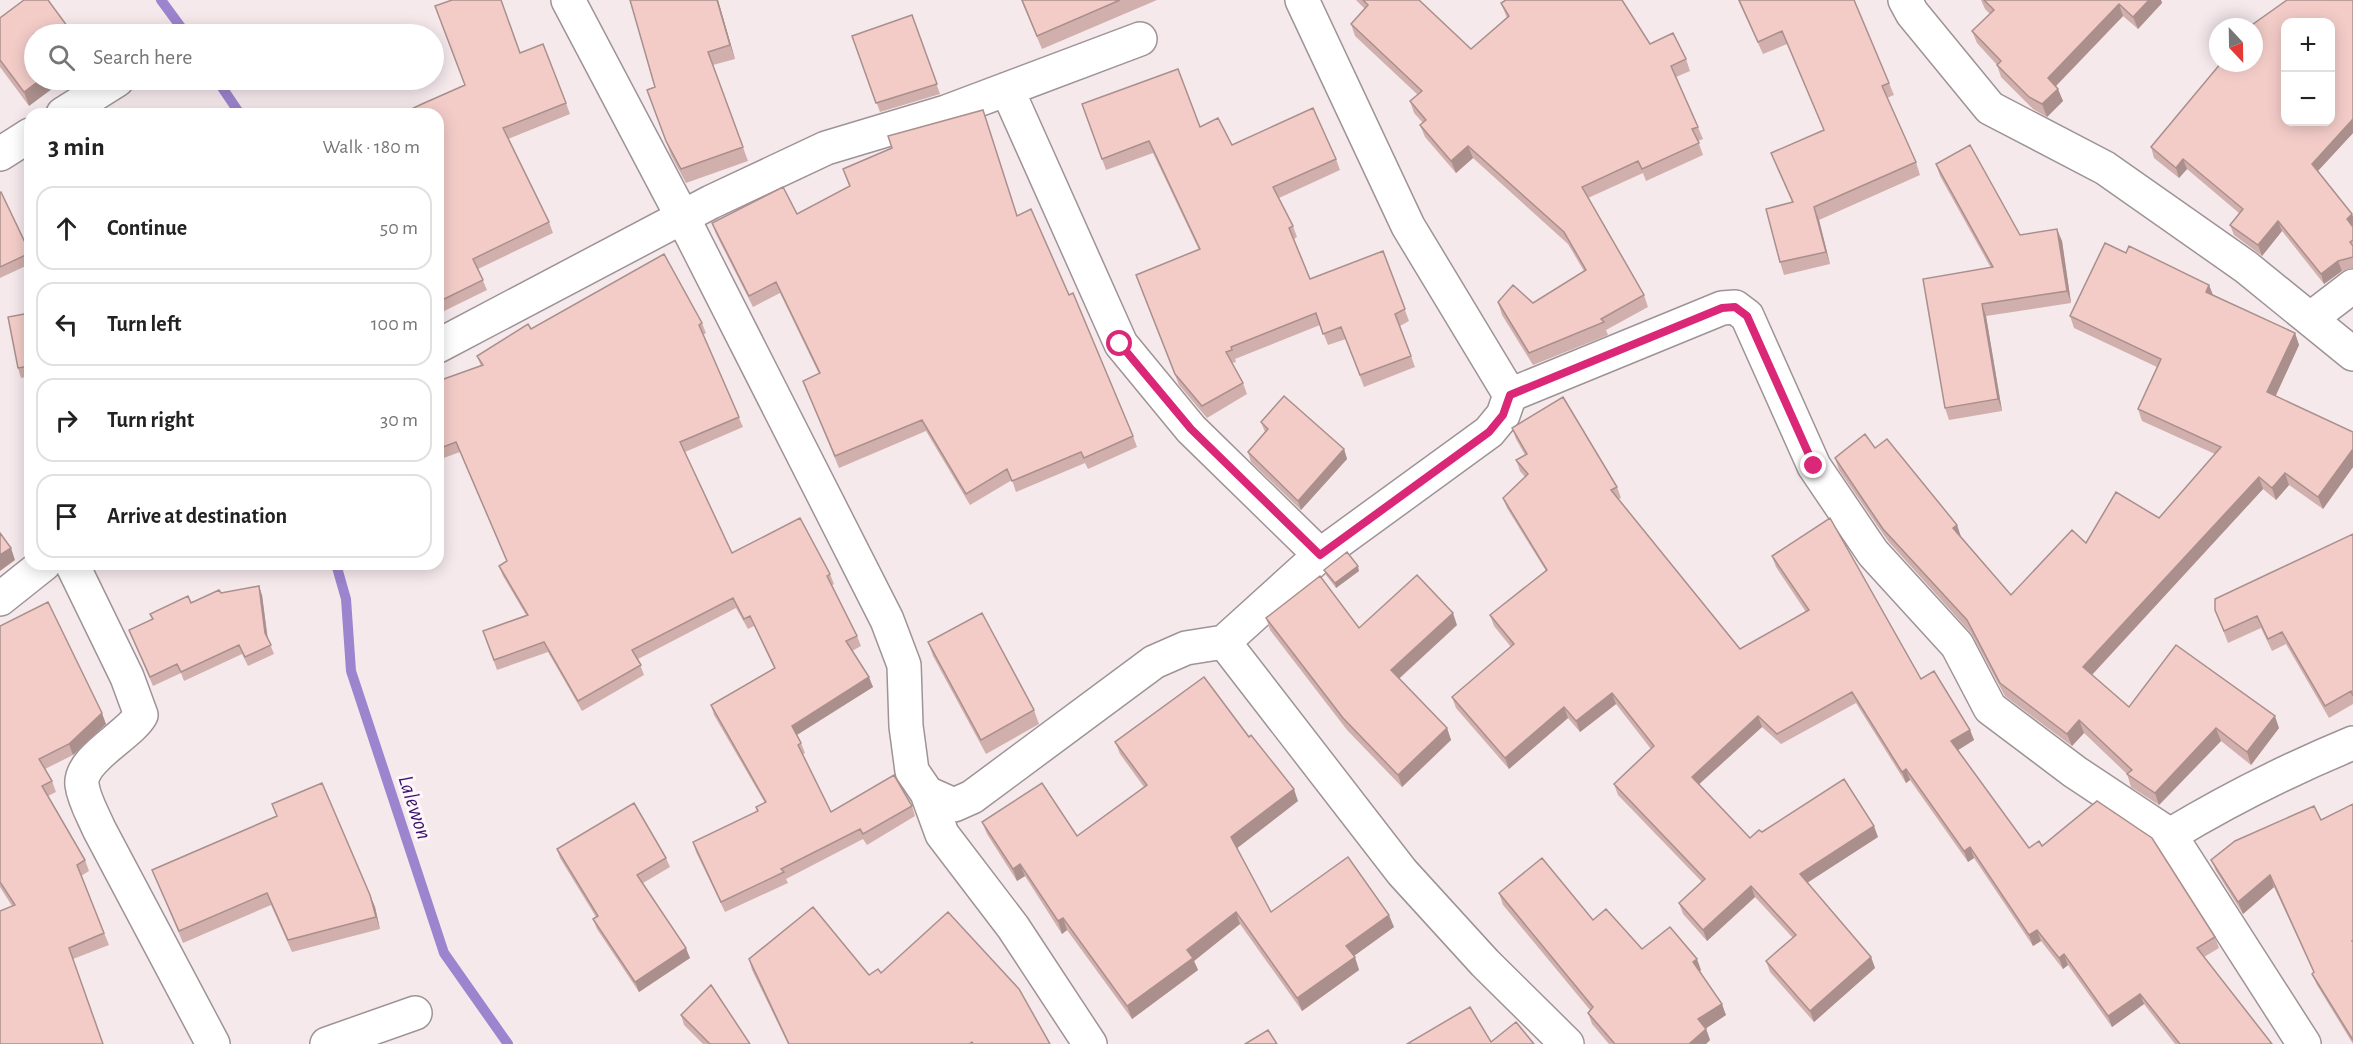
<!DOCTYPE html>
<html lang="en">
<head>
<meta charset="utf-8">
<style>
  :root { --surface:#fff; --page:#f6f6f6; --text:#222; --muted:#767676; --line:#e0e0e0 }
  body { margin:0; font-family:"Alegreya Sans",sans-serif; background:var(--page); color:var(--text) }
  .controls { position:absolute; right:18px; top:18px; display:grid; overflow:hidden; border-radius:12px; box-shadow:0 3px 15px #0003 }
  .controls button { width:54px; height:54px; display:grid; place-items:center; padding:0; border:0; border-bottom:2px solid var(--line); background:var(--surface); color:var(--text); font:30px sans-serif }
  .compass { position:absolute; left:2209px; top:18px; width:54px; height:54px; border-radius:50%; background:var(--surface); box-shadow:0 3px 15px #0003; rotate:158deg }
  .stop { position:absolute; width:18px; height:18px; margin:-14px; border:4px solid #db2777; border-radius:50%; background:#fff }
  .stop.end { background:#db2777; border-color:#fff; box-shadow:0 2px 6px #0008 }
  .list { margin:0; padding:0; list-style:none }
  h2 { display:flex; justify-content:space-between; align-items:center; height:78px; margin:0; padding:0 24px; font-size:26px }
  h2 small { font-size:20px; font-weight:400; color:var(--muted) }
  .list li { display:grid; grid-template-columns:39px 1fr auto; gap:18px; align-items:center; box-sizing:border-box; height:84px; margin:0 12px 12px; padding:0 12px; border:2px solid var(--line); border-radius:18px }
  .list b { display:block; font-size:22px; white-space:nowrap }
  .list em { font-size:20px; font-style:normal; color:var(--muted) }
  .icon { flex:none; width:33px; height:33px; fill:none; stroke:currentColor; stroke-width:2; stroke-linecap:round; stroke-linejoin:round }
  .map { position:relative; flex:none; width:2353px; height:1044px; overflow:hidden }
  .search { position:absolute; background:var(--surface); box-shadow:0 3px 15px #0003; left:24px; top:24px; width:420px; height:66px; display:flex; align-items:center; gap:15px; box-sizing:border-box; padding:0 21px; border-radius:33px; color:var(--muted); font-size:22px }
  .panel { position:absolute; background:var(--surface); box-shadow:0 3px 15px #0003; left:24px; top:108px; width:420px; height:462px; border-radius:18px }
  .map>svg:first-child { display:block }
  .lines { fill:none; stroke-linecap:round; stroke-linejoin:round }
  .stream { stroke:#9c84ce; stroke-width:10 }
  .minor-casing { stroke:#9e9396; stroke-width:36 }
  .minor { stroke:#fff; stroke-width:33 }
  .wall { fill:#d1afac }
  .shaded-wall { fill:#aa8f8c }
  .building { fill:#f3ccc8; stroke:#aa8f8c; stroke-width:1.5; fill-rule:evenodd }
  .route { stroke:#db2777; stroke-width:8 }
  .labels { text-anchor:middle; stroke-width:6; stroke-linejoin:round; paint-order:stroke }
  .water-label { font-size:22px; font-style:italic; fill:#3d146d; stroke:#fff7fa }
</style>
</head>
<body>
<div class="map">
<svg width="2353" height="1044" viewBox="0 0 2353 1044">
  <rect width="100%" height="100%" fill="#f5e9ec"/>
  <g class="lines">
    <path class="stream" d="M161 0 186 34
      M217 80 240 114
      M336 564 346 599 351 671 444 953 508 1044"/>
    <g class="minor-casing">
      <path id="minor" d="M568 0 683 218 887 620 904 665 906 726 912 771 927 793 942 834 1013 927 1090 1044
        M1905 0 1912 13 1990 108 2105 168 2246 267 2353 354
        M1007 89 1121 344 1191 429 1320 555
        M63 114 117 80
        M0 154 30 135
        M2310 319 2353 286
        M438 346 711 202 826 148 946 112 1140 39
        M1510 395 1722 308 1735 307 1747 316 1814 466 1873 553 1957 645 1990 708 2075 772 2170 835 2304 1044
        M72 564 127 677 141 715C129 736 79 759 82 785 84 800 93 815 99 829L213 1044
        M0 599 44 564
        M1224 642 1402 872 1485 963 1567 1044
        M927 793 954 805 972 797 1154 662 1186 648 1224 642 1320 555 1489 432 1503 415 1510 395 1408 226 1302 0
        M2170 835C2228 800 2290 769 2353 743
        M327 1044 415 1013"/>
    </g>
    <use href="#minor" class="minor"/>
  </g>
  <path class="wall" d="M630 0H718L735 59 713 65 748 161 686 183 671 155 647 90 655 87Z
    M1021 0H1157L1042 49Z
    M1356 0H1419L1471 49 1507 18 1501 3 1650 44 1686 59 1690 71 1676 77 1698 127 1703 139 1698 141 1703 155 1646 181 1643 173 1588 198 1644 295 1648 307 1606 330 1608 335 1533 365 1502 315 1498 302 1533 303 1584 271 1568 244 1473 158 1456 173 1425 137 1420 125 1423 123 1414 113 1410 101 1418 95 1355 36 1351 24 1365 9Z
    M1738 0H1854L1894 95 1887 98 1916 162 1920 175 1819 220 1830 264 1784 275 1780 262 1792 202 1771 153 1824 130 1787 44 1763 54Z
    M1981 0H2161L2162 3 2138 29 2123 16 2056 86 2063 101 2047 117 2033 109 2001 77 1997 65 1977 43 1972 31 1990 14 1985 9Z
    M2353 0V133L2318 171 2352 214 2353 217V268L2342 271 2324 284 2282 231 2262 256 2234 235 2230 225 2239 213 2187 169 2179 178 2154 158 2151 147Z
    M912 15 940 94 880 112 852 36Z
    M0 18 29 106 0 67Z
    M520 53 566 103 570 114 508 139 549 222 553 233 478 269 487 290 438 314V114L465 85Z
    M1082 104 1200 127 1232 145 1336 159 1340 170 1279 198 1293 226 1297 237 1294 239 1310 279 1383 251 1409 321 1400 326 1415 367 1364 387 1346 339 1328 345 1320 325 1235 359 1236 362 1232 363 1243 383 1247 394 1207 418 1179 385 1140 286 1199 250 1153 153 1106 170Z
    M983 110 1017 216 1133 436 1137 447 1088 469 1085 463 1016 492 1012 480 970 505 926 431 839 468 803 381 819 374 780 293 753 307 716 234 712 223 797 214 849 186 843 169Z
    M1936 164 2020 235 2062 241 2071 303 1986 316 2002 411 1949 420 1945 408 1991 268 1940 176Z
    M0 193 30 254V264L0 278Z
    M2126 253 2209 285 2213 295 2295 333 2299 345 2275 396 2353 432V467L2323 509 2289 485 2276 500 2263 489 2092 675 2129 707 2279 728 2251 765 2221 741 2159 805 2131 787 2127 774 2084 733 2072 746 2005 696 1971 633 1888 541 1839 470 1835 458 1875 448 1957 525 1961 537 2011 595 2086 543 2159 518 2215 454 2142 421 2138 409 2157 367 2074 328 2070 316Z
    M30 313V376L21 378 18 368Z
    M702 323 706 333 703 335 743 427 685 452 732 553 830 574 834 584 831 586 857 636 861 646 852 651 873 687 797 735 801 743 805 753 802 755 831 812 912 806 915 816 867 845 863 839 786 879 788 883 725 912 696 852 693 842 757 812 756 807 765 803 714 715 711 705 774 668 754 626 748 629 736 608 638 659 644 675 582 711 548 652 497 670 483 631 526 615 503 576 499 566 507 562 460 452 438 460V381L481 366 477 356Z
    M1261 422 1344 449 1347 459 1301 510 1251 462 1248 452 1265 432Z
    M1512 428 1617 487 1621 498 1618 499 1740 649 1806 612 1776 567 1772 556 1921 679 1970 730 1974 740 1958 750 2029 848 2042 846 2215 937 2219 948 2204 957 2272 1044H2175L2144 1004 2112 1027 2068 965 2063 969 2041 941 2033 946 1974 858 1968 862 1910 780 1906 783 1856 703 1781 744 1762 727 1699 784 1750 838 1762 832 1878 837 1807 882 1871 957 1875 968 1814 1022 1770 972 1766 961 1793 938 1755 897 1707 941 1683 914 1679 903 1702 882 1618 795 1614 784 1651 749 1616 704 1580 732 1568 718 1509 769 1456 708 1452 697 1511 647 1494 626 1490 615 1546 571 1507 508 1503 498 1525 477 1520 471 1516 460 1525 455 1516 439Z
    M2353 534V704L2329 718 2286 644 2272 651 2261 628 2228 643 2215 610Z
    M1324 570 1359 571 1336 588 1326 575Z
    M221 593 262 595 268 639 274 654 248 666 242 654 184 681 181 673 153 686 129 630 152 619 150 614Z
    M1266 618 1359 628 1457 625 1399 679 1447 728 1451 740 1402 787 1347 730 1270 630Z
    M0 626 106 724 73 755 45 769 52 781 56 792 48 796 85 860 89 871 81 876 109 945 73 959 12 906 0 887Z
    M928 642 1034 710 1039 724 986 754 933 656Z
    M1249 737 1298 801 1237 848 1271 912 1394 927 1354 956 1359 970 1302 1011 1240 924 1194 961 1198 970 1132 1019 1067 930 1062 934 1025 876 1017 881 987 834 982 822 1077 836 1144 787 1120 754 1115 742Z
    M272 804 370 895 375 907 380 929 292 952 271 905 183 943 152 870 277 816Z
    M2353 804V1044L2317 985 2312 974 2314 973 2274 887 2243 914 2216 871 2211 860 2321 820Z
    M557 849 666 858 670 867 643 883 690 958 639 992 597 929 593 919 596 917 560 858Z
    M1499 893 1593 920 1642 949 1701 970 1700 971 1726 1015 1706 1028 1710 1040 1706 1044H1609L1592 1024 1588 1013 1590 1010 1503 905Z
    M749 959 869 975 881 973 1050 1044H788L752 970Z
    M681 1015 750 1044H703L684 1025Z"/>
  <path class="shaded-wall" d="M717 0H718L735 59 730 45Z
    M2149 0H2161L2162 3 2138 29 2133 17Z
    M2119 4 2123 16 2052 90 2048 78Z
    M40 80H64L29 106 24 92Z
    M2058 89 2063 101 2047 117 2042 104Z
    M2353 119V133L2315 174 2312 164Z
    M1468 146 1473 158 1456 173 1451 161Z
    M2183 159 2187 169 2179 178 2176 168Z
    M1814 207 1819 220 1830 264 1826 252Z
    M2352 214 2353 217V227L2347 219Z
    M2278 221 2282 231 2262 256 2258 245Z
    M2057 229 2062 241 2071 303 2067 291Z
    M2338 261 2342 271 2324 284 2321 274Z
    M2209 285 2214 298 2206 292Z
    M1982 304 1986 316 2002 411 1998 399Z
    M2295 333 2299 345 2272 404 2267 392Z
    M1344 449 1347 459 1301 510 1298 501Z
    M2353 449V467L2323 509 2318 497Z
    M2285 473 2289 485 2276 500 2272 488Z
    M2259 477 2263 489 2088 679 2083 667Z
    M1957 525 1961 537 1953 528Z
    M11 548 15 560 0 571V555Z
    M1358 566 1359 571 1336 588 1335 583Z
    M259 586 262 595 268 642 265 633Z
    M1453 613 1457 625 1395 682 1391 670Z
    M869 677 873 687 795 736 792 726Z
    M1612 693 1616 704 1580 732 1576 721Z
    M1564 707 1568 718 1509 769 1505 758Z
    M102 713 106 724 73 755 69 744Z
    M1758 716 1762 727 1696 787 1692 777Z
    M2275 716 2279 728 2251 765 2247 752Z
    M2079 720 2084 733 2072 746 2067 734Z
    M1447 728 1451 740 1402 787 1398 775Z
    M2216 728 2221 741 2159 805 2155 793Z
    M1970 730 1974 740 1955 752 1951 741Z
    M1906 769 1910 780 1906 783 1902 772Z
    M1294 789 1298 801 1236 849 1231 837Z
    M1874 826 1878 837 1804 885 1800 874Z
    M1970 847 1974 858 1968 862 1964 851Z
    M1020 864 1025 876 1017 881 1013 869Z
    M2270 875 2274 887 2243 914 2238 902Z
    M1751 886 1755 897 1707 941 1703 930Z
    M370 895 375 907 380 929 376 917Z
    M1236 912 1240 924 1194 961 1198 970 1132 1019 1127 1006 1187 950Z
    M1389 915 1394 927 1351 958 1346 946Z
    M1063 918 1067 930 1062 934 1058 921Z
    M2037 930 2041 941 2033 946 2029 935Z
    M686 948 690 958 639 992 635 982Z
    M2064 954 2068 965 2063 969 2059 958Z
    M1355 957 1359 970 1302 1011 1297 998Z
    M1871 957 1875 968 1814 1022 1810 1011Z
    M1697 959 1701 970 1698 973 1693 962Z
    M2140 994 2144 1004 2112 1027 2108 1016Z
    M1722 1004 1726 1015 1702 1031 1698 1019Z
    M1706 1029 1710 1040 1706 1044H1689Z"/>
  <path class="building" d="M24 0H48L73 34H34V80H40L24 92 0 60V18Z
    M452 0H501L520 53 543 44 566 103 503 128 549 222 473 259 483 280 438 302V114H401L422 104 465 85 435 6Z
    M630 0H717L730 45 708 52 743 147 681 169 666 141 647 90 655 87Z
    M1022 0H1120L1037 36Z
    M1363 0H1419L1471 49 1509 16 1501 3 1506 0H1622L1650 44 1673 33 1686 59 1671 66 1698 127 1692 129 1699 143 1642 169 1638 161 1582 187 1644 295 1601 319 1604 322 1529 353 1498 302 1513 285 1533 303 1586 270 1564 232 1468 146 1451 161 1420 125 1426 120 1410 101 1422 91 1351 24 1368 5Z
    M1739 0H1854L1889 83 1882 86 1916 162 1814 207 1826 252 1780 262 1766 209 1793 202 1771 153 1824 130 1782 31 1758 42Z
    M1984 0H2149L2133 17 2119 4 2048 78 2058 89 2042 104 2029 97 1997 65 2001 61 1972 31 1994 10Z
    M2287 0H2353V119L2312 164 2352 214 2347 219 2353 227V240L2350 242 2353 246V257L2338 261 2321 274 2278 221 2258 245 2230 225 2243 209 2183 159 2176 168 2151 147 2221 63H2254V27H2249ZM2286 22H2331V122H2286Z
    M912 15 937 84 876 103 852 36Z
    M1178 69 1200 127 1218 118 1232 145 1313 108 1336 159 1273 187 1293 226 1289 228 1310 279 1383 251 1405 309 1395 314 1411 356 1360 375 1341 327 1323 334 1316 313 1231 347 1232 350 1226 352 1243 383 1202 406 1175 374 1136 275 1200 249 1149 141 1102 159 1082 104Z
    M983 110 1017 216 1031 209 1069 295 1073 293 1133 436 1084 458 1081 452 1012 481 1007 469 966 494 922 420 835 456 803 381 820 373 776 282 749 296 712 223 783 187 797 214 850 186 843 169 892 148 888 136Z
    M1970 145 2020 235 2057 229 2067 291 1982 304 1998 399 1945 408 1923 279 1993 267 1936 164Z
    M1 192 30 253 0 267V193Z
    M2105 243 2126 253 2129 246 2209 285 2206 292 2295 333 2267 392 2353 432V449L2318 497 2285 473 2272 488 2259 477 2083 667 2129 707 2176 645 2275 716 2247 752 2216 728 2155 793 2127 774 2132 770 2079 720 2067 734 2000 683 1967 620 1883 529 1835 458 1865 434 1875 448 1887 439 1957 525 1953 528 2011 595 2072 530 2086 543 2116 492 2159 518 2221 447 2138 409 2161 359 2070 316Z
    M664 254 702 323 699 325 739 417 680 442 732 553 800 518 830 574 827 576 857 636 846 641 869 677 792 726 801 743 798 745 831 812 894 775 912 806 863 834 860 829 781 869 784 872 721 902 693 842 758 811 756 807 766 802 711 705 775 668 750 616 744 619 733 598 632 650 641 665 578 701 544 642 494 660 483 631 528 615 499 566 507 561 456 442 438 449V381L483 365 477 356 528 324 531 329Z
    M30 313V366L18 368 8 317Z
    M1284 396 1344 449 1298 501 1248 452 1268 429 1261 422Z
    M1563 397 1617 487 1611 490 1740 649 1809 610 1772 556 1830 518 1921 679 1934 671 1970 730 1951 741 2029 848 2039 841 2042 846 2097 801 2152 838 2215 937 2197 948 2272 1044H2180L2140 994 2108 1016 2064 954 2059 958 2037 930 2029 935 1970 847 1964 851 1906 769 1902 772 1852 692 1777 734 1758 716 1692 777 1750 838 1759 830 1762 832 1844 779 1874 826 1800 874 1871 957 1810 1011 1766 961 1796 935 1751 886 1703 930 1679 903 1705 879 1614 784 1654 746 1612 693 1576 721 1564 707 1505 758 1452 697 1514 644 1490 615 1547 570 1503 498 1528 474 1516 460 1527 454 1512 428Z
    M0 533 11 548 0 555Z
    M2353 534V696L2351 691 2325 706 2282 632 2268 639 2257 616 2224 631 2215 610V599Z
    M1347 552 1358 566 1335 583 1324 570Z
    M1417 575 1453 613 1391 670 1447 728 1398 775 1343 718 1266 618 1320 576 1359 628Z
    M259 586 265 633 271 645 245 657 239 645 181 672 177 664 150 677 129 630 153 619 150 614 188 596 191 603 219 590 221 593Z
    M48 602 102 713 69 744 39 759 52 781 42 786 85 860 77 865 104 933 69 948 103 1044H0V911L15 905 0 882V626Z
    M982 613 1034 710 981 740 928 642Z
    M1204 677 1249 737 1251 735 1294 789 1231 837 1271 912 1348 857 1389 915 1346 946 1355 957 1297 998 1236 912 1187 950 1193 958 1127 1006 1063 918 1058 921 1020 864 1013 869 982 822 1042 783 1077 836 1147 785 1115 742Z
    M322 783 370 895 376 917 288 940 267 893 179 931 152 870 277 816 272 804Z
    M634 803 666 858 637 875 686 948 635 982 593 919 598 916 557 849Z
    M2353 804V940L2352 941 2353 942V1040L2312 974 2314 972 2270 875 2238 902 2211 860 2235 841 2314 806 2321 820Z
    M1542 858 1593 920 1606 909 1642 949 1670 927 1697 959 1693 962 1722 1004 1698 1019 1706 1029 1689 1044H1615L1588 1013 1593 1007 1499 893Z
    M813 907 869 975 878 969 881 973 948 912 1019 989 1050 1044H973L972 1042 969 1044H789L749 959Z
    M711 985 750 1044H710L681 1015Z
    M1470 1007 1491 1042 1516 1022 1534 1044H1407Z
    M1268 1030 1277 1044H1245Z"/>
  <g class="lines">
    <path class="route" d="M1120 344 1191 429 1320 555 1489 432 1503 415 1510 395 1722 308 1735 307 1747 316 1814 466"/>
  </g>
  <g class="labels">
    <g class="water-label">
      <text transform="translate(416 807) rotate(72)" y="8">Lalewon</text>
    </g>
  </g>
</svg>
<div class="controls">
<button>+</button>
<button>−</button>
</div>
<svg class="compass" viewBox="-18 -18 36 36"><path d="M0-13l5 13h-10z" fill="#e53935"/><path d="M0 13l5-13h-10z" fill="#767676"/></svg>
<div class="stop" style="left:1120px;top:344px"></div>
<div class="stop end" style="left:1814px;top:466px"></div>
<div class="search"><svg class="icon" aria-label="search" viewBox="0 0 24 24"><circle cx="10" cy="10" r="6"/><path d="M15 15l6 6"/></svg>Search here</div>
<section class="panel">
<h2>3 min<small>Walk · 180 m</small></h2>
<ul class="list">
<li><svg class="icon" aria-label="ahead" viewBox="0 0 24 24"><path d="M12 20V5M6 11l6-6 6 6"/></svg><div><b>Continue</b></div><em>50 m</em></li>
<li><svg class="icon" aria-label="left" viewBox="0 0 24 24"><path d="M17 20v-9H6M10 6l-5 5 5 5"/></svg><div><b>Turn left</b></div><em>100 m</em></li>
<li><svg class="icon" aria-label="right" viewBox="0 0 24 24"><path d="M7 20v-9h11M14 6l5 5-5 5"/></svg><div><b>Turn right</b></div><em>30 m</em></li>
<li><svg class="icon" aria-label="arrive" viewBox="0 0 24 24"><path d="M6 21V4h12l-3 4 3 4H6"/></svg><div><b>Arrive at destination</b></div></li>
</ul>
</section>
</div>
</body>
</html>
